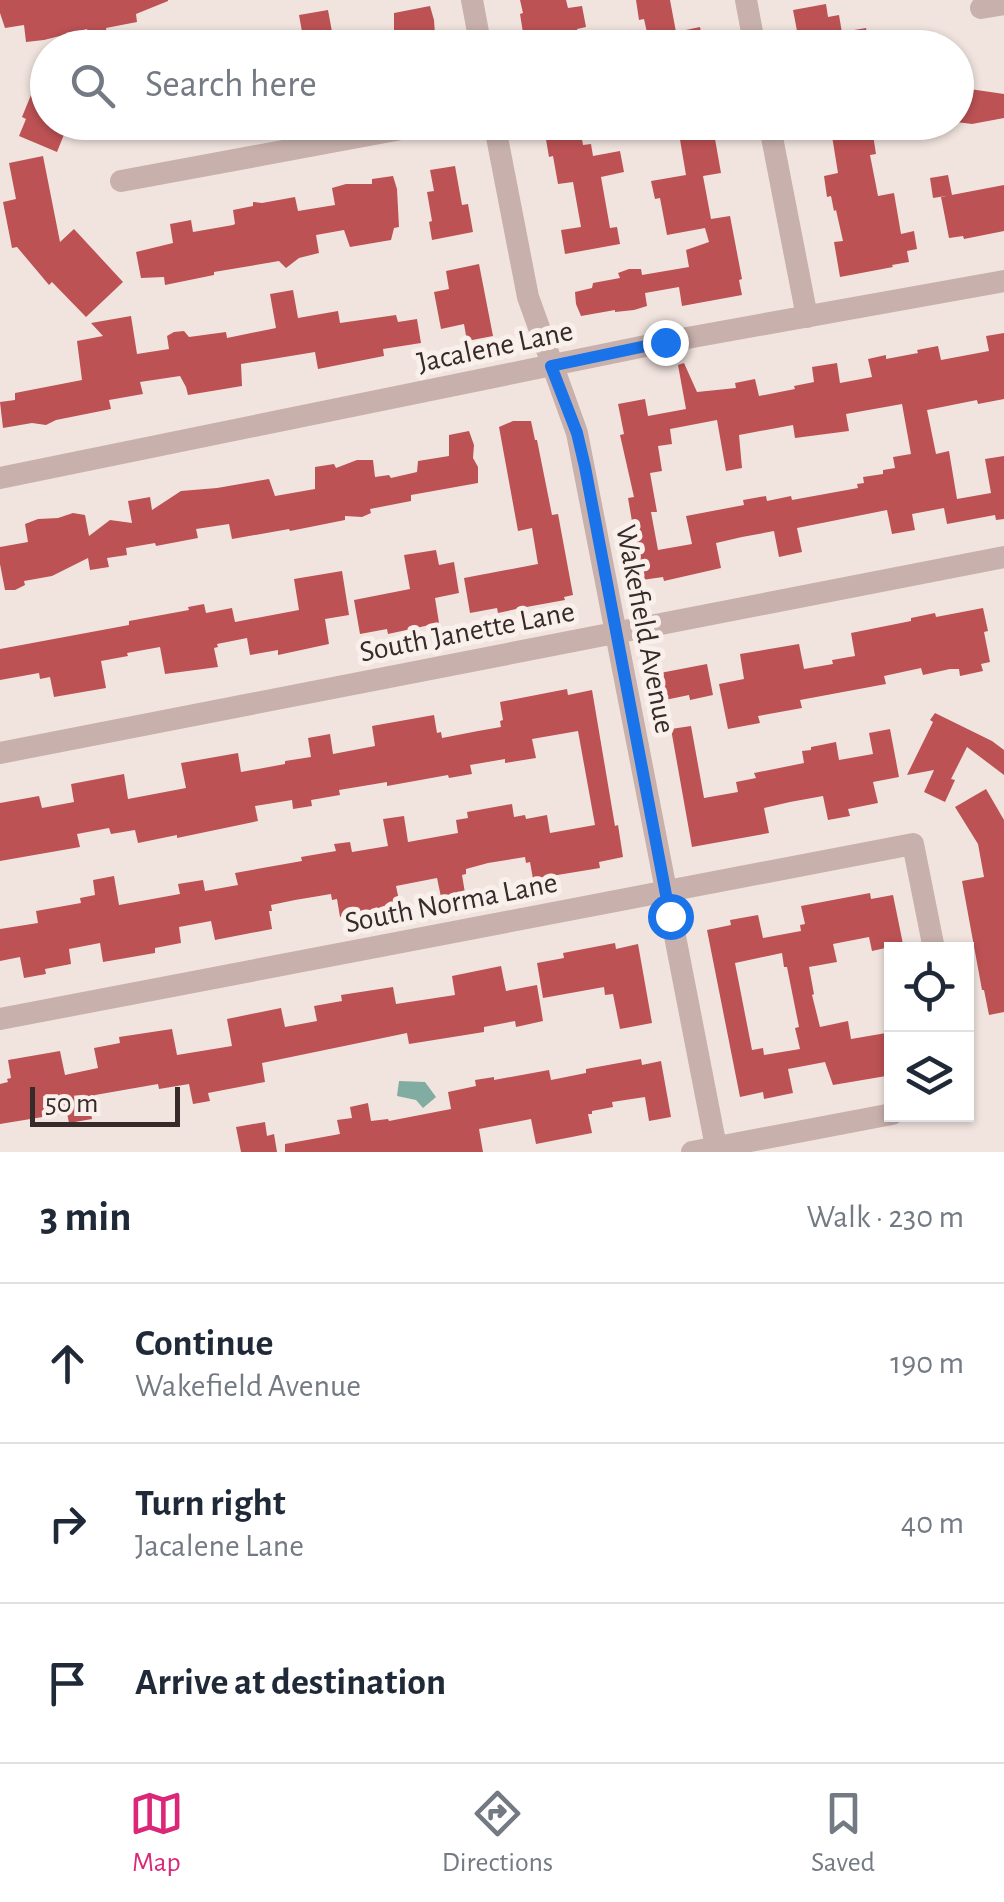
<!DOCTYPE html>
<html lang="en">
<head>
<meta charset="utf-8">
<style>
  :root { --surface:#fff; --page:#f6f6f7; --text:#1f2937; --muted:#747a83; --line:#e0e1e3; --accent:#db2777 }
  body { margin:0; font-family:"Alegreya Sans",sans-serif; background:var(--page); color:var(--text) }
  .controls { position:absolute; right:30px; bottom:30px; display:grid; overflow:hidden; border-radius:0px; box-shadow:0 2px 8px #0004 }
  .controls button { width:90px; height:90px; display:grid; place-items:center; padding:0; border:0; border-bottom:2px solid var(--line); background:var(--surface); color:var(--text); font:50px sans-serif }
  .scale { position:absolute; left:30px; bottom:25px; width:150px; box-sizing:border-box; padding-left:10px; border:5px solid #372b2a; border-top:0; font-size:28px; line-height:35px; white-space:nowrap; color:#372b2a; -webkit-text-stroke:8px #f9efeb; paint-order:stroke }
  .stop { position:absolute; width:30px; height:30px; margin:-22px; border:8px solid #1a73e8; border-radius:50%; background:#fff }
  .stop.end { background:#1a73e8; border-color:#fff; box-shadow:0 2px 10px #0008 }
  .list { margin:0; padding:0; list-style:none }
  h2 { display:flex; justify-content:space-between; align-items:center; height:130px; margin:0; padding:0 40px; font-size:42px }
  h2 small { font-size:32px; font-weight:400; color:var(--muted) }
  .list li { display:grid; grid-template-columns:65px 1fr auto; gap:30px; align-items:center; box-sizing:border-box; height:160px; padding:0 40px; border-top:2px solid var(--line) }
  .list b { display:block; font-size:38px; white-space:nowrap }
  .list p { margin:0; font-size:32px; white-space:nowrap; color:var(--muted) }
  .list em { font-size:32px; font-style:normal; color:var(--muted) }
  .icon { flex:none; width:55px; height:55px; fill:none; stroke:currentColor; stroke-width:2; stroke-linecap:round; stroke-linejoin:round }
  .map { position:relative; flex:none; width:1004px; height:1152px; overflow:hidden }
  .search { position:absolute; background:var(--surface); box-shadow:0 2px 8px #0004; left:30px; right:30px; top:30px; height:110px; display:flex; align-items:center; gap:25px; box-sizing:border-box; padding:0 35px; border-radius:55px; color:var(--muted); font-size:38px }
  .sheet { height:610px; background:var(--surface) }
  nav { display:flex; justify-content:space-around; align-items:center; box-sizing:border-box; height:140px; border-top:2px solid var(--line); background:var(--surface); font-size:28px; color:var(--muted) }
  nav a { display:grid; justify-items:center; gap:5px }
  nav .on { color:var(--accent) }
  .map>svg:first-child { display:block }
  .water { fill:#80aca2 }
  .building { fill:#bc5254; fill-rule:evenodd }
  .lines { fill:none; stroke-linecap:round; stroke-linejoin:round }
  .minor { stroke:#c8b1ac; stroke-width:22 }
  .route { stroke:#1a73e8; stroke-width:12 }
  .labels { text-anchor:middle; stroke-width:10; stroke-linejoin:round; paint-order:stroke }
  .street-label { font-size:30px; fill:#372b2a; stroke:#f9efeb }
</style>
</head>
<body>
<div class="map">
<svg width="1004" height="1152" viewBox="0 0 1004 1152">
  <rect width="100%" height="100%" fill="#f1e4df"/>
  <path class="water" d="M399 1081 425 1082 436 1097 423 1108 416 1100 397 1096Z"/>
  <path class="building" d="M0 0H168V1L136 14 137 22 106 28 109 46 91 48 87 29 44 40 26 42 24 25 5 28 0 13Z
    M520 0H566L568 8 582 6 586 27 577 29 580 48H555L552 34 524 39 520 14 523 13Z
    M636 0H670L676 32 700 27 704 48H637L636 40 648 37 644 19 639 20Z
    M826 4 828 17 839 15 843 39 804 45 803 35 798 36 793 10Z
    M430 6 434 20 436 48H360L359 38 394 33V13Z
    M328 10 335 48H305L299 15Z
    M866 28 869 45 850 48 848 31Z
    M956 87 1004 94V118L972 124 956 122Z
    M33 90 48 96V122H69L57 152 19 136 26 119 22 117Z
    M543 122H579L583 145 591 144 593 156 620 151 624 172 601 177 610 228 617 227 620 244 565 254 561 230 581 227 573 182 558 184 553 156 549 157Z
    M677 122H712L721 173 703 176 711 219 730 216 742 279 739 280 742 295 682 306 679 287 645 293 647 306 634 310 615 312V310L581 316 576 304 575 292 592 288 593 283 620 278 618 273 629 269H641L642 275 689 267 686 250 709 242 705 228 667 235 660 198 655 199 651 181 686 175Z
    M813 122H864L867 136 873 135 876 154 870 155 878 196 894 193 901 234 914 231 917 249 907 251 909 262 892 265 893 267 840 277 834 242 843 241 836 210 834 211 831 196 827 197 824 176 838 173 832 136 816 139Z
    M43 156 60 242 74 229 123 282 86 317 52 282 49 285 17 247 12 248 3 202 16 199 9 163Z
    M455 166 462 205 468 204 473 232 432 240 429 222 432 221 427 192 434 191 430 170Z
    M948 175 952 195 933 198 930 178Z
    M393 176 397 189 399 227 394 228 391 240 350 247 344 230 316 235 319 253 299 258 286 268 279 261 214 272V275L165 285 164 277 141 278 136 252 173 243 170 224 191 220 193 232 233 225 235 224 233 210 253 206V202L262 203 295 197 298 211 335 205 332 188 346 184H372V179Z
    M1004 185V231L964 239 963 236 949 238 941 197Z
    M479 264 493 336 467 341 464 324 441 329 434 292 449 289 446 271Z
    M293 290 298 318 338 311 340 323 396 315 398 322 417 319 421 343 383 349 384 356 318 369 315 352 241 364 242 386 188 395 186 387 180 376 140 382 143 394 109 400 111 409 56 420 46 425 32 423 3 428 0 402 15 400V393L82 380 77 341 103 336 91 323 131 316 137 354 169 349 167 336 174 332 184 331 189 337 226 332 227 338 276 328 270 294Z
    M1004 333V399L978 404 977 400 927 410 936 454 949 451 957 499 991 493 985 459 1004 456V519L996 520 995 515 947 524 944 508 912 514 915 530 892 534 887 510 797 528 802 552 779 557 774 531 742 537 716 543 721 568 664 581 663 577 642 580 628 498 634 497 620 435 624 434 618 404 645 399 648 416 686 409 678 365 684 363 697 392 736 388 735 383 755 379 759 396 795 389 794 386 814 382 812 367 837 363 840 383 872 377 868 359 886 355V359L918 353 917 350 938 346 941 360 989 351 986 336ZM902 404 911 454 893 457 895 468 883 470V474L863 477 864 483 857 484 858 488 792 500 791 496 767 501 766 496 743 500 744 505 686 516 692 544 658 550 651 512H657L650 473 662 471 658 446 672 444 670 429 717 420 726 471 742 468 739 435 793 425 795 438 849 431 846 414Z
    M513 421H531L535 440H537L552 515 558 514 573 595 564 597 565 600 521 608 498 613 497 608 470 613 464 578 538 564 532 528 518 531 499 427Z
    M469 431 474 445 473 458 478 467V483L411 495V501L370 509 371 513 362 517 345 516V520L290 531 289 529 232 539 229 524 196 529 198 538 156 546 155 543 126 548 127 555 107 558 109 567 90 570 88 558 52 576 24 581 25 585 15 590H5L0 564V547L28 542 25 524 38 519 58 518 73 513 85 515 89 536 110 520 132 523 128 501 150 497 152 510 181 491 217 488 269 479 275 496 315 489V467L334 464 336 468 357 460H373L375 477 389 475 391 478 417 472 418 461 449 456V435Z
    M436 550 439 565 454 562 459 593 435 598 439 623 388 634 387 629 360 634 354 600 410 589 404 555Z
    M342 571 349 615 325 619 329 644 278 655V650L250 655 247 638 217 644 218 647 214 648 218 667 165 674 160 647 127 653 128 656 101 661 106 688 54 697 50 677 40 679 39 673 0 680V649L129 625V621L189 610 188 607 204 604 206 613 232 608 235 622 299 610 294 579Z
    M983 608 988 631 984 632 990 662 981 664 983 671 960 676 959 669H950L923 675 921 668 884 676 886 684 800 700 802 708 758 716 760 723 728 729 719 684 744 679 740 654 799 644 804 669 833 664 832 660 855 656 851 633 911 621V618L935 613 936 617Z
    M707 664 713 695 690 700 689 695 665 700 660 673Z
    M567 689 568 695 592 690 615 826 618 825 623 857 599 862 600 868 533 879 530 862 526 863 525 857 488 863 466 869V874L462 875 465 893 441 897 437 878 396 886 400 905 340 917 337 899 332 900 331 894 295 900 271 905 272 911H269L272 929 215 940 211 921 179 927 181 943 155 948V953L103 962 100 943 69 949 71 964 45 969 46 974 24 978 20 957 0 961V929L38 923 36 911 81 903 80 898 95 895 93 880 114 876 119 905 180 894 178 884 203 880 205 891 238 885 235 873 302 861 301 857 336 851 334 844 350 842 352 852 388 846 383 819 404 816 408 842 458 833 456 820 468 818 467 812 512 804 514 817 525 815 526 819 547 815 550 833 595 825 578 731 532 739 536 758 505 763V759L470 765 472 774 449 778 448 775 387 786V782L339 790 340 795 311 800 312 806 293 809 292 800 255 806 258 821 177 838V835L138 843 135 830 111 834 109 828 77 834 80 847 0 861V803L39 796 42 808 74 802 71 784 124 774 128 799 186 788 181 763 238 753 241 772 285 764V761L311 757 308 738 330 734 333 754 375 746 372 726 434 715 437 733 441 732 442 738 478 731 501 727 500 721 503 720 500 702Z
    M935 713 992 741 1004 750V775L967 747 951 779 955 780 945 802 924 792 934 770 907 775 933 722 930 720Z
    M691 726 704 798 738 792 736 782 756 778 754 773 804 763 802 751 811 750V747L836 742 839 760 873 754 869 733 890 729 899 777 873 782 878 803 848 809 850 816 828 820 823 796 790 802 764 808 769 833 692 847 671 729Z
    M986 789 1004 820V1012L989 1015 984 990H982L962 881 984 877 978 844 955 807Z
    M870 893 871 899 893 895 903 944 872 951 869 937 833 944 837 962 809 967 814 994 812 995 820 1027 848 1021 851 1039 892 1032V1075L833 1085 825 1062 788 1069 793 1093 764 1099 763 1092 740 1097 707 930 731 925 730 920 758 915 763 938 801 931 800 925 805 924 801 906ZM782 953 784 967H787L799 1027 795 1028 800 1049 764 1055 763 1048 752 1050 735 963Z
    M615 943 616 949 638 944 652 1023 620 1029 613 994 605 995 604 987 543 998 537 963 564 958 563 953Z
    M501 966 506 991 537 985 543 1021 516 1027 515 1021 484 1027V1032L409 1044 407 1033 262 1063 265 1082 208 1093 210 1101 193 1104 189 1084 159 1089 158 1084 95 1095 96 1102 89 1103 92 1119 69 1123 67 1113 0 1124V1084L8 1082 7 1079 11 1078 8 1060 60 1051 65 1075 98 1068 94 1048 120 1043 119 1037 172 1029 177 1055 232 1046 227 1019 281 1008 285 1027 317 1021 314 1006 342 1001 341 995 393 987 396 1004 455 995 452 976Z
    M641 1059 642 1065 661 1061 671 1117 649 1121 645 1097 612 1102 613 1107 592 1111V1114H588L592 1133 536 1144 531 1119 479 1129 483 1152H285V1144L340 1134 337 1120 352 1118 350 1107 368 1103 371 1121 388 1119 389 1121 451 1109 448 1092 476 1086 475 1080 494 1077V1080L549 1070 551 1080 586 1073V1069Z
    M265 1122 267 1136 274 1134 277 1152H241L236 1127Z"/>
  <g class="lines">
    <path class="minor" d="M472 0 481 48
      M746 0 755 48
      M981 8 1004 4
      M494 122 528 297 577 433 717 1152
      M769 122 807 317
      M121 181 439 122
      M0 478 665 342 1004 281
      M0 753 1004 557
      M0 1019 913 844 934 949
      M692 1152 892 1114"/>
  </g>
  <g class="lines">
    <path class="route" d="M665 342 551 366 577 433 585 467 670 916"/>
  </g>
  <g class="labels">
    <g class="street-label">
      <text transform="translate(495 346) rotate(-12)" y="10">Jacalene Lane</text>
      <text transform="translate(646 629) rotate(79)" y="10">Wakefield Avenue</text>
      <text transform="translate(467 631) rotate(-11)" y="10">South Janette Lane</text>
      <text transform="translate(451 902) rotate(-11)" y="10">South Norma Lane</text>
    </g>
  </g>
</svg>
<div class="controls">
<button><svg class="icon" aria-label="locate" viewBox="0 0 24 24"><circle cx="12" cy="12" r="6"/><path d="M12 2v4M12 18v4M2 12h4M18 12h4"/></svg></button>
<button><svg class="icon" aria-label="layers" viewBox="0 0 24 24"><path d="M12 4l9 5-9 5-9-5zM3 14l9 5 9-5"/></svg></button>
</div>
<div class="scale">50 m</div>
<div class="stop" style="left:670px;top:916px"></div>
<div class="stop end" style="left:665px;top:342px"></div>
<div class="search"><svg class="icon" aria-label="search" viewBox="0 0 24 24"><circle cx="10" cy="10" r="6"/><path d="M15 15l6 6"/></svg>Search here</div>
</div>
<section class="sheet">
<h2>3 min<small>Walk · 230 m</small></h2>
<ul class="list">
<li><svg class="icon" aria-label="ahead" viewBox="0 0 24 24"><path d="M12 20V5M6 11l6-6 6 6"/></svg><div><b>Continue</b><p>Wakefield Avenue</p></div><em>190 m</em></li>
<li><svg class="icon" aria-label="right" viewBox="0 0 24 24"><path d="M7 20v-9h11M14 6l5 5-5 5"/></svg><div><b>Turn right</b><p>Jacalene Lane</p></div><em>40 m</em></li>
<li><svg class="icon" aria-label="arrive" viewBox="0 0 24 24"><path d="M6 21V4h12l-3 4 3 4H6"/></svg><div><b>Arrive at destination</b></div></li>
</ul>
</section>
<nav>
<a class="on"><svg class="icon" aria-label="map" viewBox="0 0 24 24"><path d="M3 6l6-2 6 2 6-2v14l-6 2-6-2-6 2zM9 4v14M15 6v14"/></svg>Map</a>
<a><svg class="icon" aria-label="directions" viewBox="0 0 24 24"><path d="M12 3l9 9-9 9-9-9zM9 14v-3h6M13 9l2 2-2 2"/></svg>Directions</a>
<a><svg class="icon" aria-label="saved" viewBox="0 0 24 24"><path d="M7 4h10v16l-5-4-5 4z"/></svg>Saved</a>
</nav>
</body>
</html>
